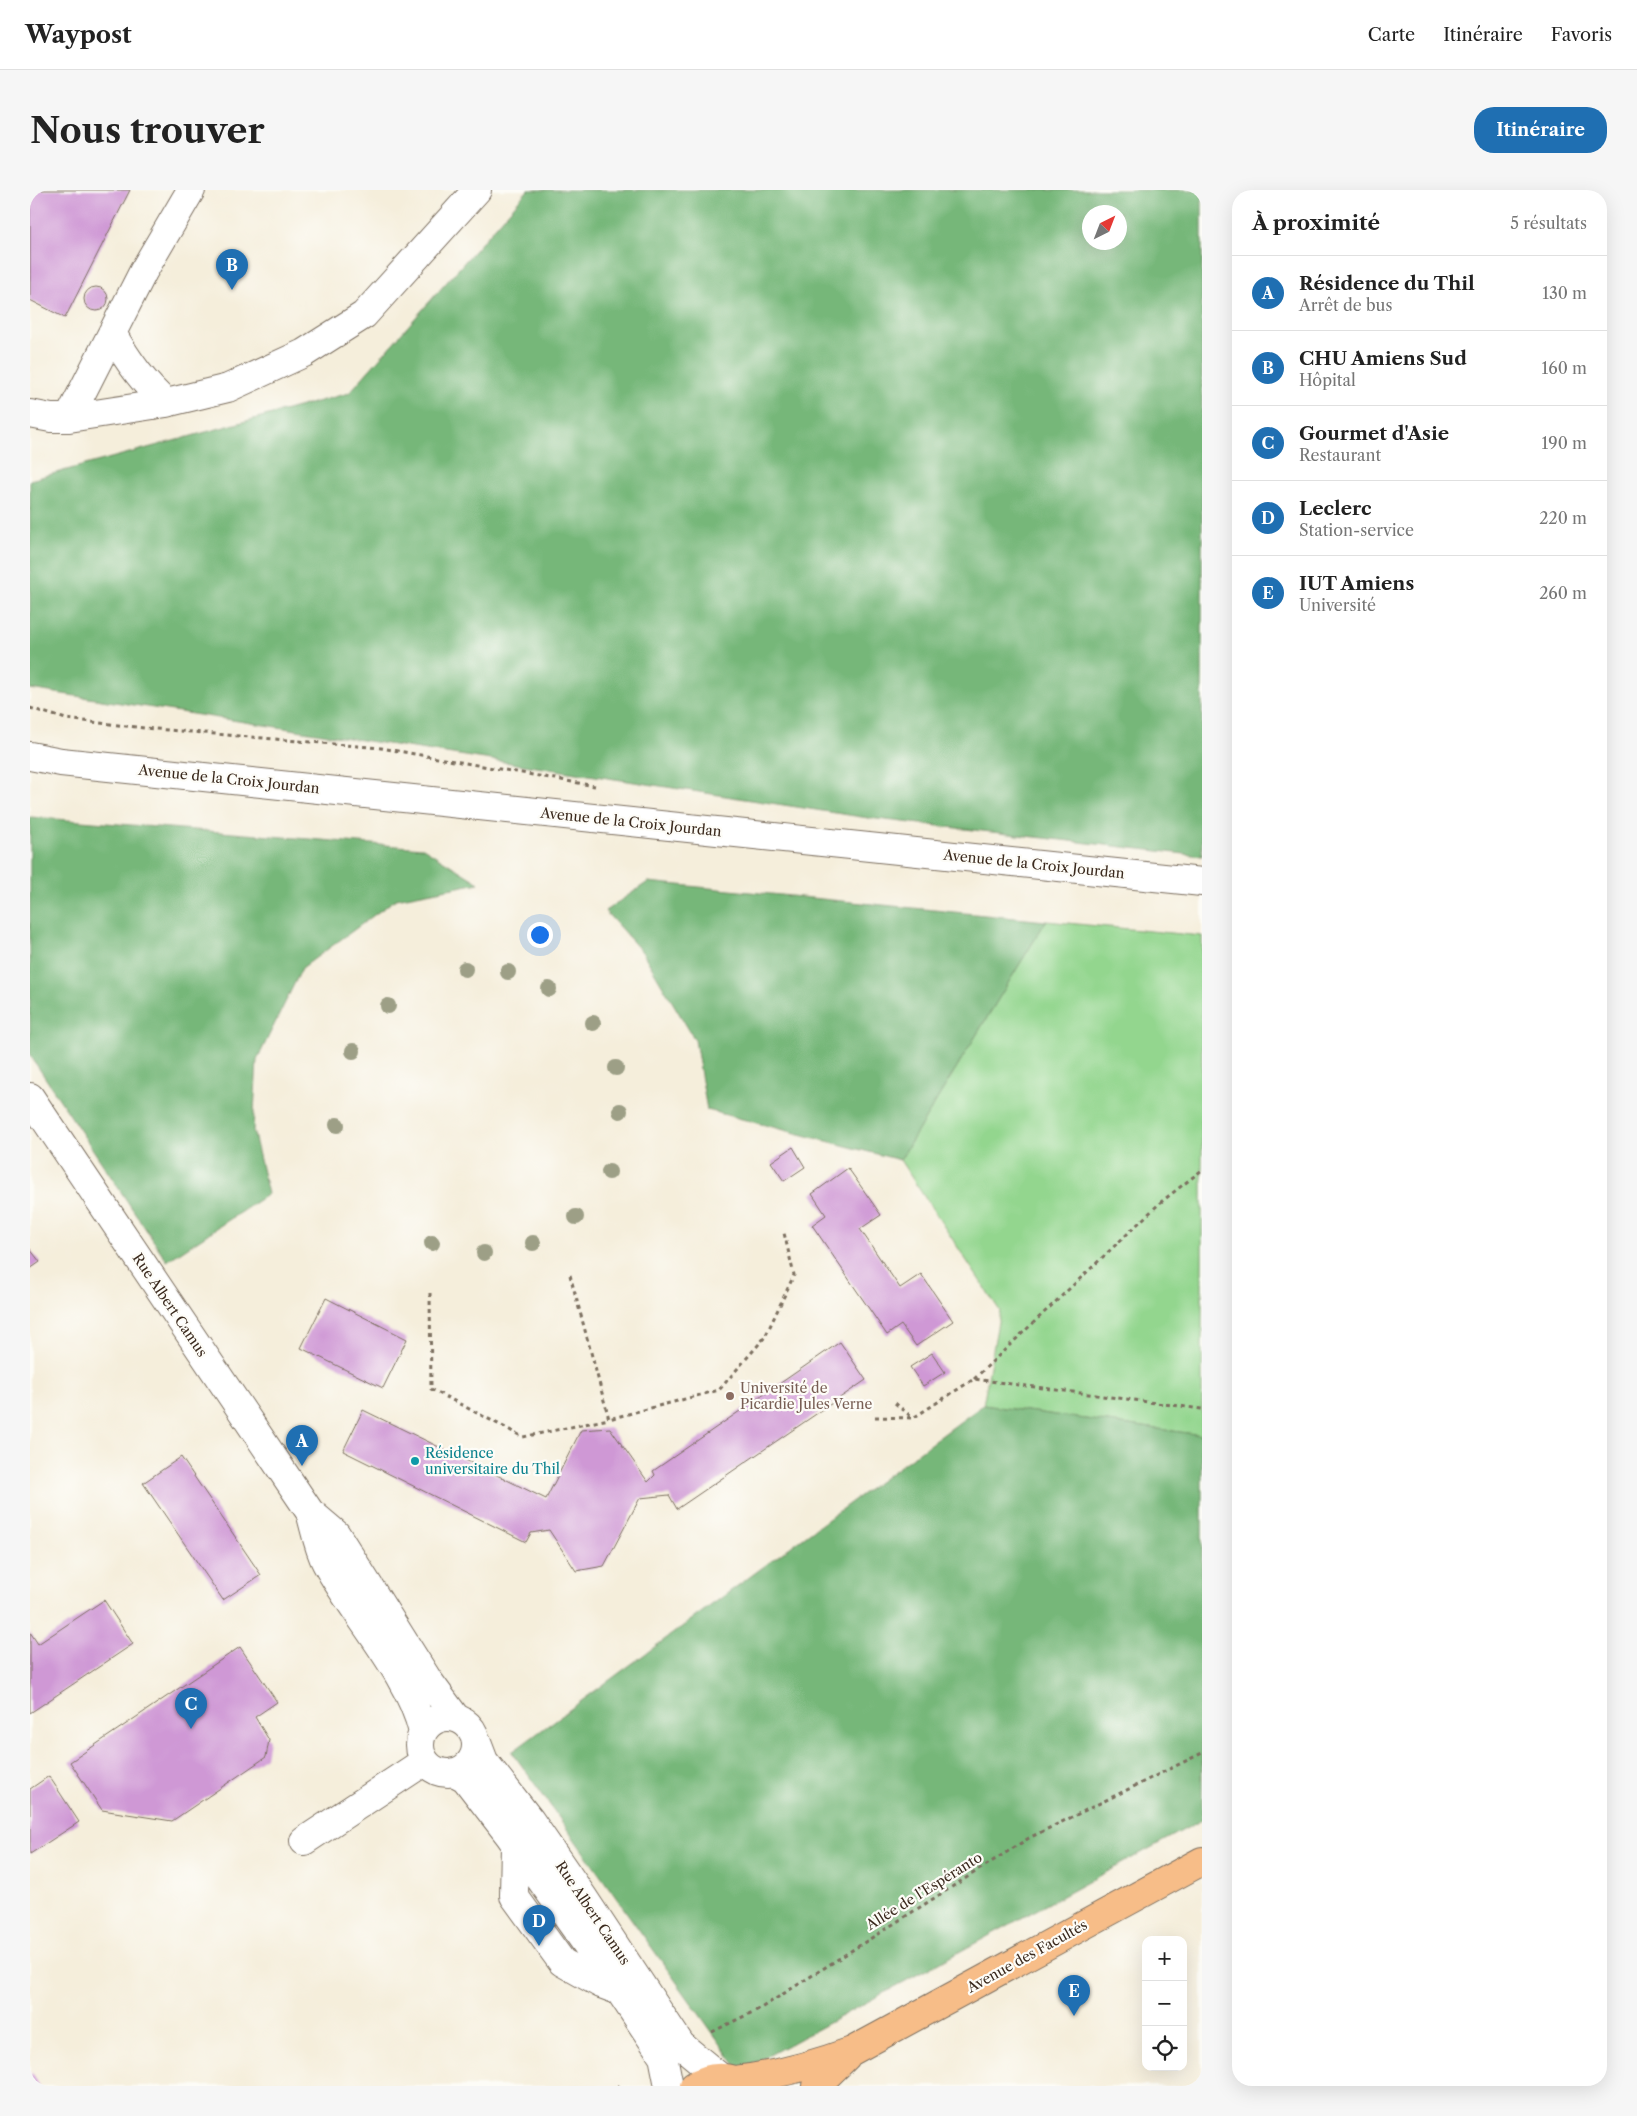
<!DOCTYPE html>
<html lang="fr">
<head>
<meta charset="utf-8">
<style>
  :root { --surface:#fff; --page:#f6f6f6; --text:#222; --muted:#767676; --line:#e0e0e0; --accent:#1f6fb2 }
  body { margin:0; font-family:"Libre Caslon Text",serif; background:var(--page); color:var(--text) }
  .controls { position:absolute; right:15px; bottom:15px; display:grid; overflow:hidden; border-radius:10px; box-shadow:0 5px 20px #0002 }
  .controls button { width:45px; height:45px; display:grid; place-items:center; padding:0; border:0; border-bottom:1px solid var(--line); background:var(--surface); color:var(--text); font:25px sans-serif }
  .compass { position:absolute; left:1052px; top:15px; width:45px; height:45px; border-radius:50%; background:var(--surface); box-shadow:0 5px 20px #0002; rotate:42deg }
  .you { position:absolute; left:509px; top:744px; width:18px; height:18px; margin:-12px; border:4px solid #fff; border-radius:50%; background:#1a73e8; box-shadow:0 0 0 8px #1a73e833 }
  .badge { display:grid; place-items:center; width:32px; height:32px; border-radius:50%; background:var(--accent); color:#fff; font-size:16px; font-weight:700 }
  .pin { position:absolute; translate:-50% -41px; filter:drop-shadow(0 1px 2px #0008) }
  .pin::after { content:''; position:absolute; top:26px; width:18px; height:15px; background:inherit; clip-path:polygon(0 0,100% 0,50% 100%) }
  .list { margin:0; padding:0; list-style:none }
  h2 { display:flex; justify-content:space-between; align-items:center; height:65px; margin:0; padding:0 20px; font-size:21px }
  h2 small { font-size:16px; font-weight:400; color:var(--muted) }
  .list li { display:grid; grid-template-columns:32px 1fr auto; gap:15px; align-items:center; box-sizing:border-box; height:75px; padding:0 20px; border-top:1px solid var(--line) }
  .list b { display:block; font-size:19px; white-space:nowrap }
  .list p { margin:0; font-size:16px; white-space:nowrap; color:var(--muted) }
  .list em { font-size:16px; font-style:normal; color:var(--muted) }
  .icon { flex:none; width:28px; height:28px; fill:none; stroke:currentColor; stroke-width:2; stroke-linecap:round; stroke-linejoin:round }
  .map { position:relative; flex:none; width:1172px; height:1896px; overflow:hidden; border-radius:20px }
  header { display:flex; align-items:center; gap:30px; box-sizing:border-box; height:70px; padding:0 25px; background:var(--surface); border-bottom:1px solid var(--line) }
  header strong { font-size:24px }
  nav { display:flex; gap:28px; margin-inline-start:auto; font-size:18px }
  .intro { display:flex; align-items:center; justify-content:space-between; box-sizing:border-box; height:120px; padding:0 30px }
  h1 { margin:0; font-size:35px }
  .button { padding:12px 22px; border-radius:20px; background:var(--accent); color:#fff; font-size:18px; font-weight:700 }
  main { display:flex; gap:30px; padding:0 30px }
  aside { flex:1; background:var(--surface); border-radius:20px; box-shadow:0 5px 20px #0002 }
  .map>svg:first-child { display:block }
  .green { fill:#93d68e; stroke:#678056 }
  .forest { fill:#76b779; stroke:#58704c; fill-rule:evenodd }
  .building { fill:#cf98d5 }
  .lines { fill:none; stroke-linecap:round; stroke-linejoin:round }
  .minor-casing { stroke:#7c6f60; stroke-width:30 }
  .major-casing { stroke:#7c6f60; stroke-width:30 }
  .path { stroke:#7c6f60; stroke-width:3; stroke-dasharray:4 4; stroke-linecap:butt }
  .minor { stroke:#fff; stroke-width:28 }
  .major { stroke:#f7bd88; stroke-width:28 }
  .tree { fill:#9d9f86 }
  .education-dot { fill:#8d6e63; stroke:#fdfcf7; stroke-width:2 }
  .culture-dot { fill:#0f9aa8; stroke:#fdfcf7; stroke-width:2 }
  .labels { text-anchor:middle; stroke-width:4.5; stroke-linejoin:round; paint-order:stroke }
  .street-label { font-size:14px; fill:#3b2a1e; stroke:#fdfcf7 }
  .education-label { font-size:14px; fill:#785e54; stroke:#fdfcf7; text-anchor:start }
  .culture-label { font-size:14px; fill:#0d838f; stroke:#fdfcf7; text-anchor:start }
</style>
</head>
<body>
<header>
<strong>Waypost</strong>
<nav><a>Carte</a><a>Itinéraire</a><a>Favoris</a></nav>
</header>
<div class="intro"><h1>Nous trouver</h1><a class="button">Itinéraire</a></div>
<main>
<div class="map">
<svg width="1172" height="1896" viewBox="0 0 1172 1896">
  <rect width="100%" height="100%" fill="#fdfcf7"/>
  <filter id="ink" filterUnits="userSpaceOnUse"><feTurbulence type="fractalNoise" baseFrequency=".02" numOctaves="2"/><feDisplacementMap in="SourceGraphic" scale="10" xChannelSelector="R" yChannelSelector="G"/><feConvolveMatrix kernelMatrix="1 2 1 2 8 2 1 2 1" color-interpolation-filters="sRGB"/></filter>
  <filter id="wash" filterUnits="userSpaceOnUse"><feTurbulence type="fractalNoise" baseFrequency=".0096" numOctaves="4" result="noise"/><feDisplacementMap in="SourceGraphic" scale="20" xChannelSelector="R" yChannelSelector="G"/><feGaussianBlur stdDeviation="1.12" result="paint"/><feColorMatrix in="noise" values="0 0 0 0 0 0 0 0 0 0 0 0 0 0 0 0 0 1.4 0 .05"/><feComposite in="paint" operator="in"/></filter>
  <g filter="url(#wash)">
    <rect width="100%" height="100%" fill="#f5eedb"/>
    <path class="green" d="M1016 731 1172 746V1245L953 1215 970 1121 870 970Z"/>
    <path class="forest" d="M498 0H1172V666L838 628 0 499V290L319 203ZM1090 22V52H1060V22Z
      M0 627 393 658 449 693 366 709 272 778 227 870 223 940 238 1004 137 1071 0 865Z
      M618 692 1016 731 870 970 677 920 665 850 613 763 575 721Z
      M953 1215 1172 1245V1630L710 1881 482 1562Z"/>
    <g id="blocks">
      <path class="building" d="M0 0H100L35 128 0 110Z
        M54 109a12 12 0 1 1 24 0a12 12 0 1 1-24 0Z
        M763 957 775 977 754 991 741 972Z
        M818 978 851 1025 830 1039 870 1098 891 1084 923 1131 886 1156 871 1135 857 1145 782 1035 796 1025 782 1004Z
        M0 1059 10 1072 0 1079Z
        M296 1108 377 1149 353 1198 271 1158Z
        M810 1152 836 1190 647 1319 639 1305 610 1308 574 1376 546 1381 519 1340 501 1343 496 1352 313 1261 333 1220 516 1309 551 1240 580 1238 618 1292 625 1285 623 1281Z
        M902 1163 915 1182 893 1196 880 1177Z
        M151 1267 231 1385 193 1410 113 1293Z
        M74 1410 103 1454 0 1523V1442L8 1454Z
        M210 1457 247 1512 225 1527 239 1550 236 1567 142 1631 72 1620 40 1572Z
        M19 1586 49 1632 0 1664V1599Z
        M0 1881 10 1896H0Z"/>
    </g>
  </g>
  <g filter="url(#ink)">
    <use href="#blocks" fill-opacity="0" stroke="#7c6f60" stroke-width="1"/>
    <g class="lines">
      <g class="minor-casing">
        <path id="minor" d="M82 143C97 170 113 193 136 213
          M0 224 21 228H39L136 213 198 198 274 163 334 125 447 0
          M39 228 113 82 161 0
          M0 566 31 572 1172 692
          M0 907 280 1322 306 1344 398 1490 426 1528
          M280 1322C285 1339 288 1358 296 1373 325 1427 379 1483 393 1542
          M390 1555a28 28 0 1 1 56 0a28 28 0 1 1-56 0Z
          M446 1550 454 1571 500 1630 553 1707 651 1855 691 1888
          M424 1582 435 1588 479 1645 589 1800 633 1866 639 1896
          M274 1651 395 1571
          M485 1654 484 1706 532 1772 571 1794 587 1800"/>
      </g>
      <g class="major-casing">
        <path id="major" d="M704 1890C745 1886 784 1875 822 1861L1172 1671
          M664 1896C679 1885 701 1885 716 1896
          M786 1896 816 1867"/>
      </g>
      <path class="path" d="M0 518 36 529 114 538 351 558 565 596
        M540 1085 579 1229 689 1200 735 1147 764 1085 754 1043
        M400 1103 401 1199 493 1247 579 1229
        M944 1189 1131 1012 1172 980
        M865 1213 883 1228
        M845 1227 883 1228 944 1189 1172 1219
        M682 1842 731 1818 999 1648 1172 1563
        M588 1896 589 1895"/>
      <use href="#minor" class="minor"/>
      <use href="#major" class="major"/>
    </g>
    <g class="tree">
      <circle cx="435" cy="779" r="8"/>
      <circle cx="478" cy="782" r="8"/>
      <circle cx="519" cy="799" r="8"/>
      <circle cx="358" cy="816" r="8"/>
      <circle cx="563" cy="833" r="8"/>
      <circle cx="323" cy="861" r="8"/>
      <circle cx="586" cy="878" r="8"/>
      <circle cx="590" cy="921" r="8"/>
      <circle cx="307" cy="935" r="8"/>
      <circle cx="579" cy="982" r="8"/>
      <circle cx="546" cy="1027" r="8"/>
      <circle cx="402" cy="1053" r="8"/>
      <circle cx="503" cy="1053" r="8"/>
      <circle cx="454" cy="1063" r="8"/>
    </g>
  </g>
  <circle class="education-dot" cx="700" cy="1206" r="5"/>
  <circle class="culture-dot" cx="385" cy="1271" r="5"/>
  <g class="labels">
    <g class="street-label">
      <text transform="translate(199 589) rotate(6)" y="5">Avenue de la Croix Jourdan</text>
      <text transform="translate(601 632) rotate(6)" y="5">Avenue de la Croix Jourdan</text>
      <text transform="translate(1004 674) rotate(6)" y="5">Avenue de la Croix Jourdan</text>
      <text transform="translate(140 1115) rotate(56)" y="5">Rue Albert Camus</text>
      <text transform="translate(894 1701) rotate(-32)" y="5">Allée de l’Espéranto</text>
      <text transform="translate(563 1723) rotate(56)" y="5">Rue Albert Camus</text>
      <text transform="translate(997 1766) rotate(-29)" y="5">Avenue des Facultés</text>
    </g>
    <g class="education-label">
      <text x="710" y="1203">Université de<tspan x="710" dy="16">Picardie Jules Verne</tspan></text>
    </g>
    <g class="culture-label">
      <text x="395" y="1268">Résidence<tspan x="395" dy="16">universitaire du Thil</tspan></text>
    </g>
  </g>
</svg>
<div class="controls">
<button>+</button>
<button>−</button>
<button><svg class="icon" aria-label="locate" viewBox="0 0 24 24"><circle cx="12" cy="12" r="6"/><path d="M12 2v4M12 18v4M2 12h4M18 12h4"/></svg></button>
</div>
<svg class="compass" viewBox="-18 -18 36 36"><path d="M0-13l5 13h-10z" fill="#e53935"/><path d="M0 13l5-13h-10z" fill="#767676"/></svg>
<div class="you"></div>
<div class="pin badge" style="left:272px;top:1276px">A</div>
<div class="pin badge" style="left:202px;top:100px">B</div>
<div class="pin badge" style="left:161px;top:1539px">C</div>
<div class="pin badge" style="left:509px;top:1756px">D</div>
<div class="pin badge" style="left:1044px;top:1826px">E</div>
</div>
<aside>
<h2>À proximité<small>5 résultats</small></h2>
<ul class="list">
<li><span class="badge">A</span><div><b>Résidence du Thil</b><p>Arrêt de bus</p></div><em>130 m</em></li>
<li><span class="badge">B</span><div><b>CHU Amiens Sud</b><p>Hôpital</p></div><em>160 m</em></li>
<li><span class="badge">C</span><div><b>Gourmet d'Asie</b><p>Restaurant</p></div><em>190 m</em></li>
<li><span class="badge">D</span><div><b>Leclerc</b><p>Station-service</p></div><em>220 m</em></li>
<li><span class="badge">E</span><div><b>IUT Amiens</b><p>Université</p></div><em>260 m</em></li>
</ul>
</aside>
</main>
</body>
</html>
